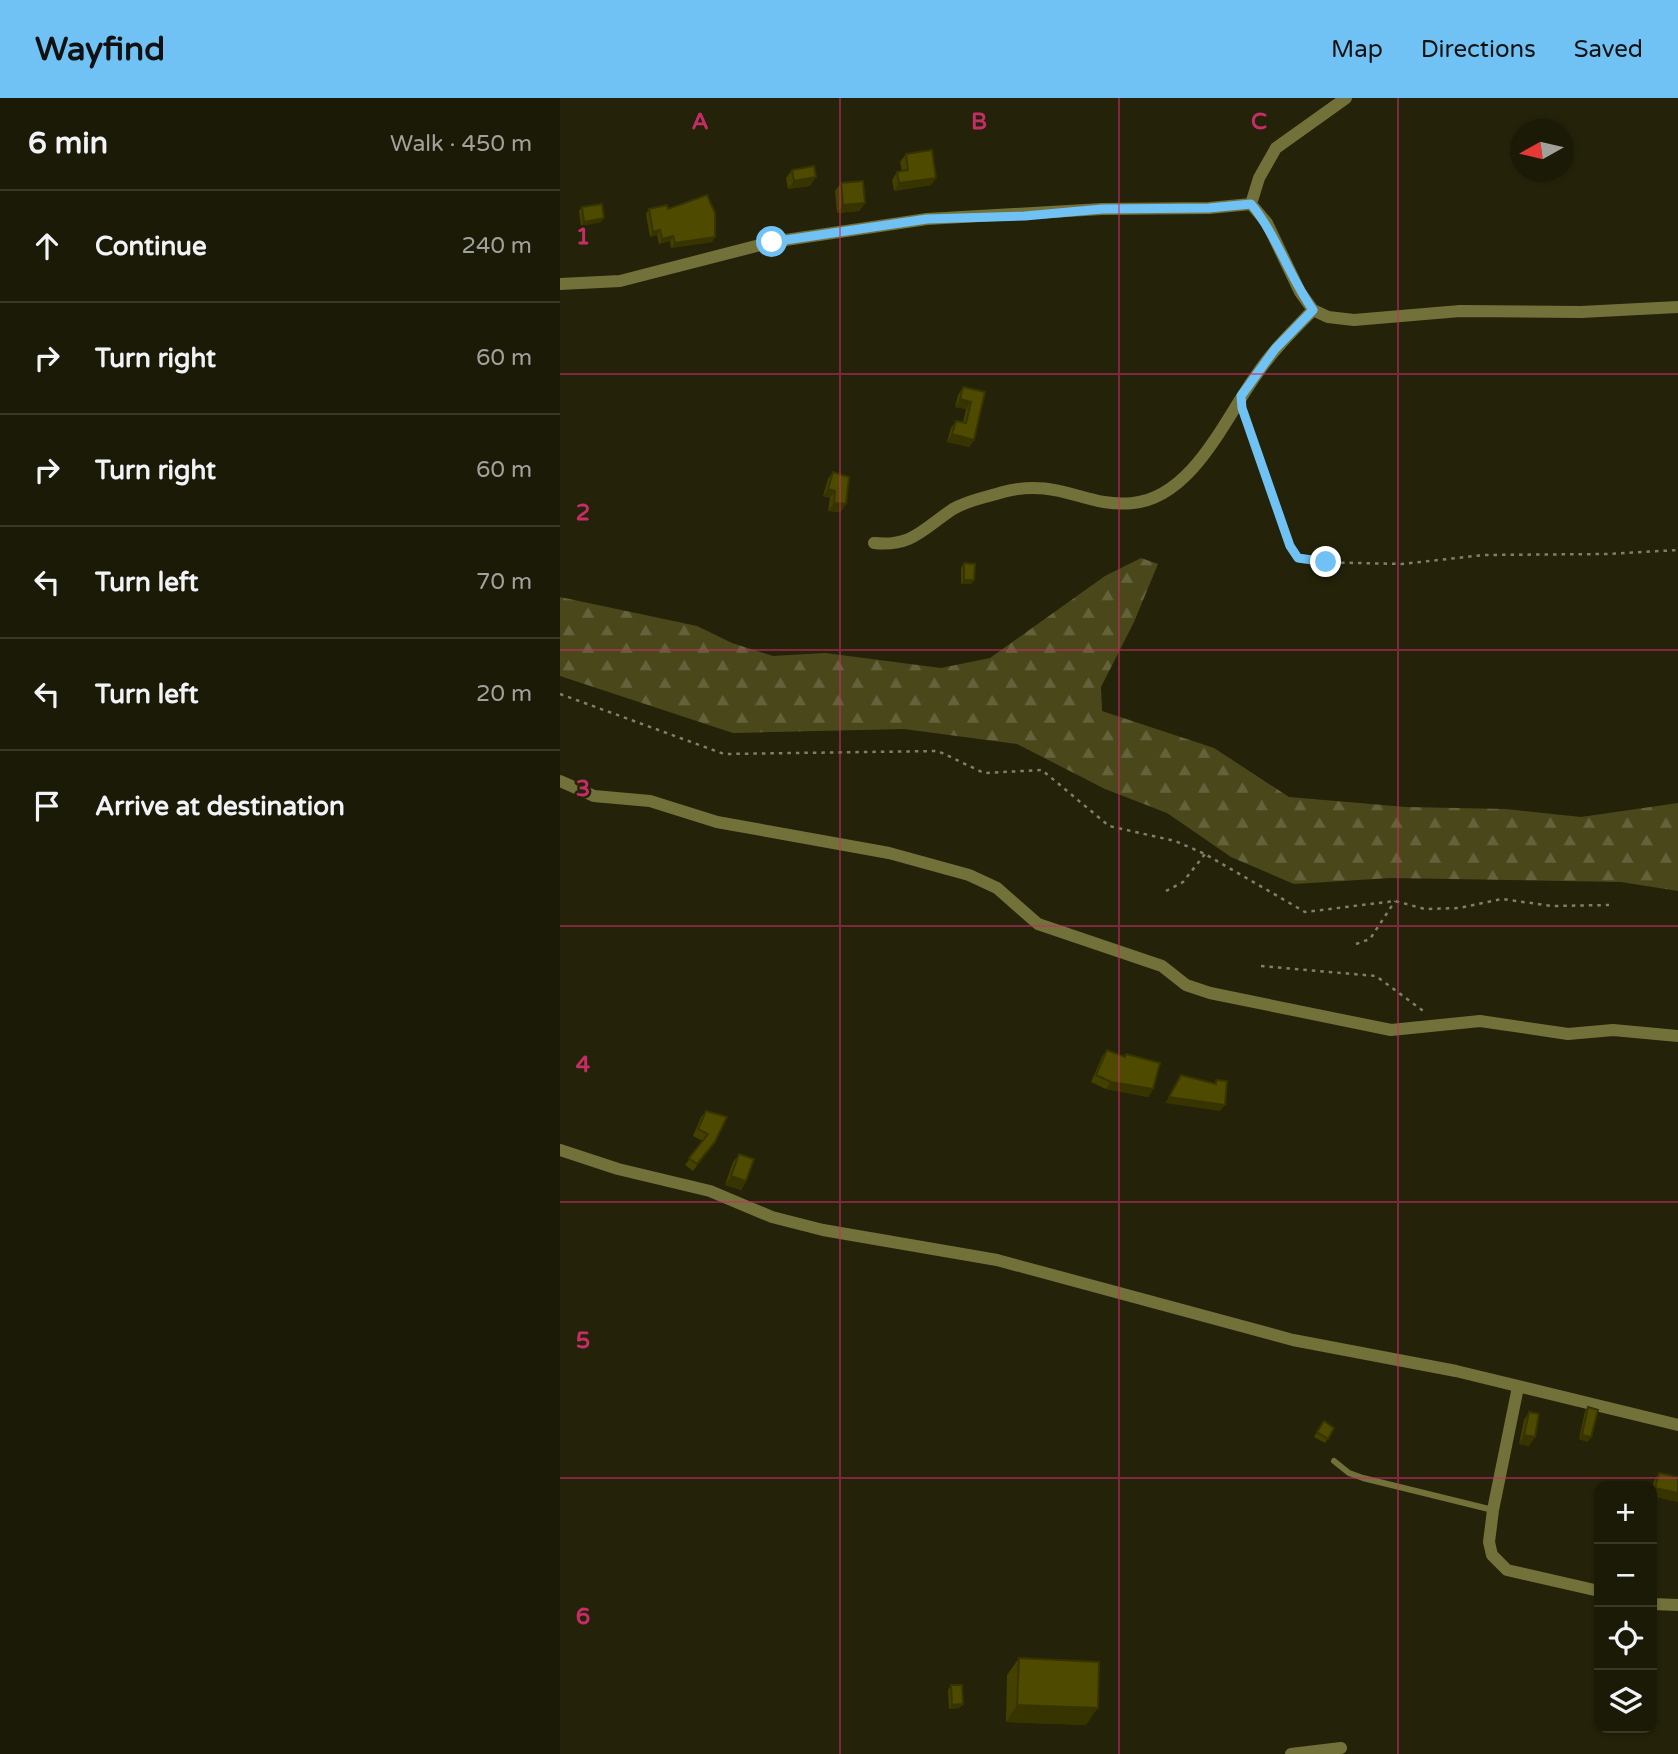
<!DOCTYPE html>
<html lang="en">
<head>
<meta charset="utf-8">
<style>
  :root { --surface:#1b1a07; --page:#242311; --text:#f1f3f6; --muted:#a0a19b; --line:#393828; --accent:#70c2f4 }
  body { margin:0; font-family:"Varela Round",sans-serif; background:var(--page); color:var(--text) }
  .controls { position:absolute; right:21px; bottom:21px; display:grid; overflow:hidden; border-radius:14px; box-shadow:0 2px 5px #0004 }
  .controls button { width:63px; height:63px; display:grid; place-items:center; padding:0; border:0; border-bottom:2px solid var(--line); background:var(--surface); color:var(--text); font:35px sans-serif }
  .compass { position:absolute; left:950px; top:21px; width:63px; height:63px; border-radius:50%; background:var(--surface); box-shadow:0 2px 5px #0004; rotate:262deg }
  .stop { position:absolute; width:21px; height:21px; margin:-16px; border:5px solid #70c2f4; border-radius:50%; background:#fff }
  .stop.end { background:#70c2f4; border-color:#fff; box-shadow:0 2px 7px #0008 }
  .list { margin:0; padding:0; list-style:none }
  h2 { display:flex; justify-content:space-between; align-items:center; height:91px; margin:0; padding:0 28px; font-size:30px }
  h2 small { font-size:23px; font-weight:400; color:var(--muted) }
  .list li { display:grid; grid-template-columns:46px 1fr auto; gap:21px; align-items:center; box-sizing:border-box; height:112px; padding:0 28px; border-top:2px solid var(--line) }
  .list b { display:block; font-size:26px; white-space:nowrap }
  .list em { font-size:23px; font-style:normal; color:var(--muted) }
  .icon { flex:none; width:38px; height:38px; fill:none; stroke:currentColor; stroke-width:2; stroke-linecap:round; stroke-linejoin:round }
  .map { position:relative; flex:none; width:1118px; height:1656px; overflow:hidden }
  header { display:flex; align-items:center; gap:42px; box-sizing:border-box; height:98px; padding:0 35px; background:var(--accent); color:#111 }
  header strong { font-size:33px }
  nav { display:flex; gap:38px; margin-inline-start:auto; font-size:24px }
  main { display:flex }
  aside { flex:1; background:var(--surface) }
  .map>svg:first-child { display:block }
  .forest { fill:url(#forest-firs) }
  .lines { fill:none; stroke-linecap:round; stroke-linejoin:round }
  .path { stroke:#807f6a; stroke-width:2.5; stroke-dasharray:3.5 5; stroke-linecap:butt }
  .lane { stroke:#73713a; stroke-width:6 }
  .street { stroke:#73713a; stroke-width:12 }
  .wall { fill:#434000 }
  .shaded-wall { fill:#373400 }
  .building { fill:#4e4b00; stroke:#373400; stroke-width:2 }
  .route { stroke:#70c2f4; stroke-width:9 }
  .grid { fill:none; stroke:#c62d67; stroke-width:2; stroke-opacity:0.55 }
  .grid-label { font-size:23px; text-anchor:middle; font-weight:bold; fill:#c62d67; stroke:#242309; stroke-width:5; stroke-linejoin:round; paint-order:stroke }
</style>
</head>
<body>
<header>
<strong>Wayfind</strong>
<nav><a>Map</a><a>Directions</a><a>Saved</a></nav>
</header>
<main>
<aside>
<h2>6 min<small>Walk · 450 m</small></h2>
<ul class="list">
<li><svg class="icon" aria-label="ahead" viewBox="0 0 24 24"><path d="M12 20V5M6 11l6-6 6 6"/></svg><div><b>Continue</b></div><em>240 m</em></li>
<li><svg class="icon" aria-label="right" viewBox="0 0 24 24"><path d="M7 20v-9h11M14 6l5 5-5 5"/></svg><div><b>Turn right</b></div><em>60 m</em></li>
<li><svg class="icon" aria-label="right" viewBox="0 0 24 24"><path d="M7 20v-9h11M14 6l5 5-5 5"/></svg><div><b>Turn right</b></div><em>60 m</em></li>
<li><svg class="icon" aria-label="left" viewBox="0 0 24 24"><path d="M17 20v-9H6M10 6l-5 5 5 5"/></svg><div><b>Turn left</b></div><em>70 m</em></li>
<li><svg class="icon" aria-label="left" viewBox="0 0 24 24"><path d="M17 20v-9H6M10 6l-5 5 5 5"/></svg><div><b>Turn left</b></div><em>20 m</em></li>
<li><svg class="icon" aria-label="arrive" viewBox="0 0 24 24"><path d="M6 21V4h12l-3 4 3 4H6"/></svg><div><b>Arrive at destination</b></div></li>
</ul>
</aside>
<div class="map">
<svg width="1118" height="1656" viewBox="0 0 1118 1656">
  <defs>
    <pattern id="forest-firs" width="22" height="20" patternUnits="userSpaceOnUse" patternTransform="scale(1.75)"><rect width="22" height="20" fill="#4a481a"/><path d="M5 1l3.5 6h-7zM16 11l3.5 6h-7z" fill="#64623b"/></pattern>
  </defs>
  <rect width="100%" height="100%" fill="#242309"/>
  <path class="forest" d="M581 460 598 466 574 524 541 589 542 613 654 650 729 699 846 709 946 711 1021 719 1118 705V793L1061 784 830 780 734 786 671 759 607 715 545 691 457 646 344 631 173 635 0 578V499L137 528 172 545 213 558 265 555 381 570 430 560 545 478Z"/>
  <g class="lines">
    <path class="path" d="M686 318 706 372 721 429 738 460 752 464 842 466 924 457 1048 456 1118 452
      M0 596 164 656 378 653 424 675 482 672 549 728 615 743 645 756 745 814 835 803 865 811 899 810 942 801 992 808 1049 807
      M606 793 623 784 645 756
      M796 846 810 841 835 803
      M701 868 816 878 866 915"/>
    <path class="lane" d="M774 1363 789 1375 803 1380 933 1412"/>
    <path class="street" d="M691 106 699 80 716 50 786 0
      M0 186 60 183 212 144 367 121 542 111 649 110 691 106 707 125 740 194 753 212 768 219 794 222 900 213 1021 214 1118 209
      M314 445C352 449 363 431 393 411 408 402 427 399 443 394 500 379 524 410 573 405 633 399 665 320 697 276 713 252 733 233 753 212
      M0 683 34 698 90 703 157 724 329 755 409 777 437 790 478 826 602 868 626 887 650 895 831 932 920 923 1008 936 1053 932 1118 938
      M0 1052 58 1071 150 1093 212 1119 263 1132 437 1162 733 1242 896 1273 1118 1327
      M958 1289 933 1412 929 1444 932 1457 947 1472 1039 1493
      M1092 1506 1118 1507
      M731 1656 781 1650"/>
  </g>
  <path class="wall" d="M346 56 376 80 371 87 334 93 332 82 337 74 342 73 340 64Z
    M232 72 250 88 228 91 226 80Z
    M281 85 305 105 299 113 277 115 275 93Z
    M22 109 41 124 21 128 19 113Z
    M89 111H108L152 144 111 150 110 143 99 146 97 137 90 139 86 116Z
    M403 289 425 294 414 342 409 349 387 344 391 330 396 323 403 324 406 311 395 309 398 297Z
    M273 374 281 414 268 413 270 400 263 398 268 381Z
    M404 465 414 482 411 486H401V470Z
    M547 952 564 958 566 956 593 991 588 999 546 991 531 984 542 959Z
    M146 1013 155 1044 133 1073 125 1067 143 1043 133 1038 141 1019Z
    M179 1056 186 1083 181 1092 165 1087 173 1064Z
    M1028 1309V1344L1019 1341 1025 1313Z
    M969 1314V1348L959 1346 964 1322Z
    M764 1323 774 1330 765 1345 754 1339Z
    M1099 1375 1118 1404 1092 1398V1390L1094 1383Z
    M459 1560 526 1627 446 1624 447 1577Z
    M391 1587 400 1610 389 1611 388 1592Z"/>
  <path class="shaded-wall" d="M256 79 250 88 228 91 234 83Z
    M376 80 371 87 334 93 339 85Z
    M305 105 299 113 277 115 283 107Z
    M44 120 41 124 21 128 24 124Z
    M100 132 97 137 90 139 93 134Z
    M113 138 110 143 99 146 102 141Z
    M155 139 152 144 111 150 115 145Z
    M400 301 411 304 406 311 395 309Z
    M392 336 414 342 409 349 387 344Z
    M268 391 275 393 270 400 263 398Z
    M274 405 286 406 281 414 268 413Z
    M404 482H414L411 486H401Z
    M551 984 593 991 588 999 546 991Z
    M609 999 665 1007 660 1013 605 1005Z
    M171 1078 186 1083 181 1092 165 1087Z
    M964 1337 975 1339 969 1348 959 1346Z
    M1022 1337 1031 1339 1028 1344 1019 1341Z
    M1095 1390 1118 1395V1404L1092 1398V1394Z
    M403 1606 400 1610 389 1611 392 1607Z
    M457 1607 538 1610 526 1627 446 1624Z"/>
  <path class="building" d="M372 52 376 80 339 85 337 74 348 72 346 56Z
    M254 68 256 79 234 83 232 72Z
    M303 83 305 105 283 107 281 85Z
    M147 97 155 115V139L115 145 113 138 102 141 100 132 93 134 89 111 107 107 108 111Z
    M42 106 44 120 24 124 22 109Z
    M403 289 425 294 414 342 392 336 396 323 406 325 411 304 400 301Z
    M273 374 289 379 286 406 274 405 275 393 268 391Z
    M404 465 415 466 414 482H404Z
    M547 952 565 959 566 956 600 965 593 991 551 984 536 977Z
    M621 977 656 986V982L667 983 665 1007 609 999Z
    M146 1013 167 1019 155 1044 137 1066 129 1060 148 1036 138 1031Z
    M179 1056 194 1061 186 1083 171 1078Z
    M1028 1309 1038 1312 1031 1339 1022 1337Z
    M969 1314 979 1316 975 1339 964 1337Z
    M764 1323 774 1330 768 1341 757 1334Z
    M1099 1375 1118 1379V1395L1095 1390Z
    M459 1560 539 1564 538 1610 457 1607Z
    M391 1587H402L403 1606 392 1607Z"/>
  <g class="lines">
    <path class="route" d="M212 144 367 121 465 118 542 111 649 110 691 106C717 138 729 178 753 212L715 251 681 298 682 310 730 448 738 460 766 464"/>
  </g>
  <path class="grid" d="M280 0V1656M559 0V1656M838 0V1656M0 276H1118M0 552H1118M0 828H1118M0 1104H1118M0 1380H1118"/>
  <g class="grid-label">
    <text x="140" y="31">A</text>
    <text x="419" y="31">B</text>
    <text x="699" y="31">C</text>
    <text x="23" y="146">1</text>
    <text x="23" y="422">2</text>
    <text x="23" y="698">3</text>
    <text x="23" y="974">4</text>
    <text x="23" y="1250">5</text>
    <text x="23" y="1526">6</text>
  </g>
</svg>
<div class="controls">
<button>+</button>
<button>−</button>
<button><svg class="icon" aria-label="locate" viewBox="0 0 24 24"><circle cx="12" cy="12" r="6"/><path d="M12 2v4M12 18v4M2 12h4M18 12h4"/></svg></button>
<button><svg class="icon" aria-label="layers" viewBox="0 0 24 24"><path d="M12 4l9 5-9 5-9-5zM3 14l9 5 9-5"/></svg></button>
</div>
<svg class="compass" viewBox="-18 -18 36 36"><path d="M0-13l5 13h-10z" fill="#e53935"/><path d="M0 13l5-13h-10z" fill="#a0a19b"/></svg>
<div class="stop" style="left:212px;top:144px"></div>
<div class="stop end" style="left:766px;top:464px"></div>
</div>
</main>
</body>
</html>
